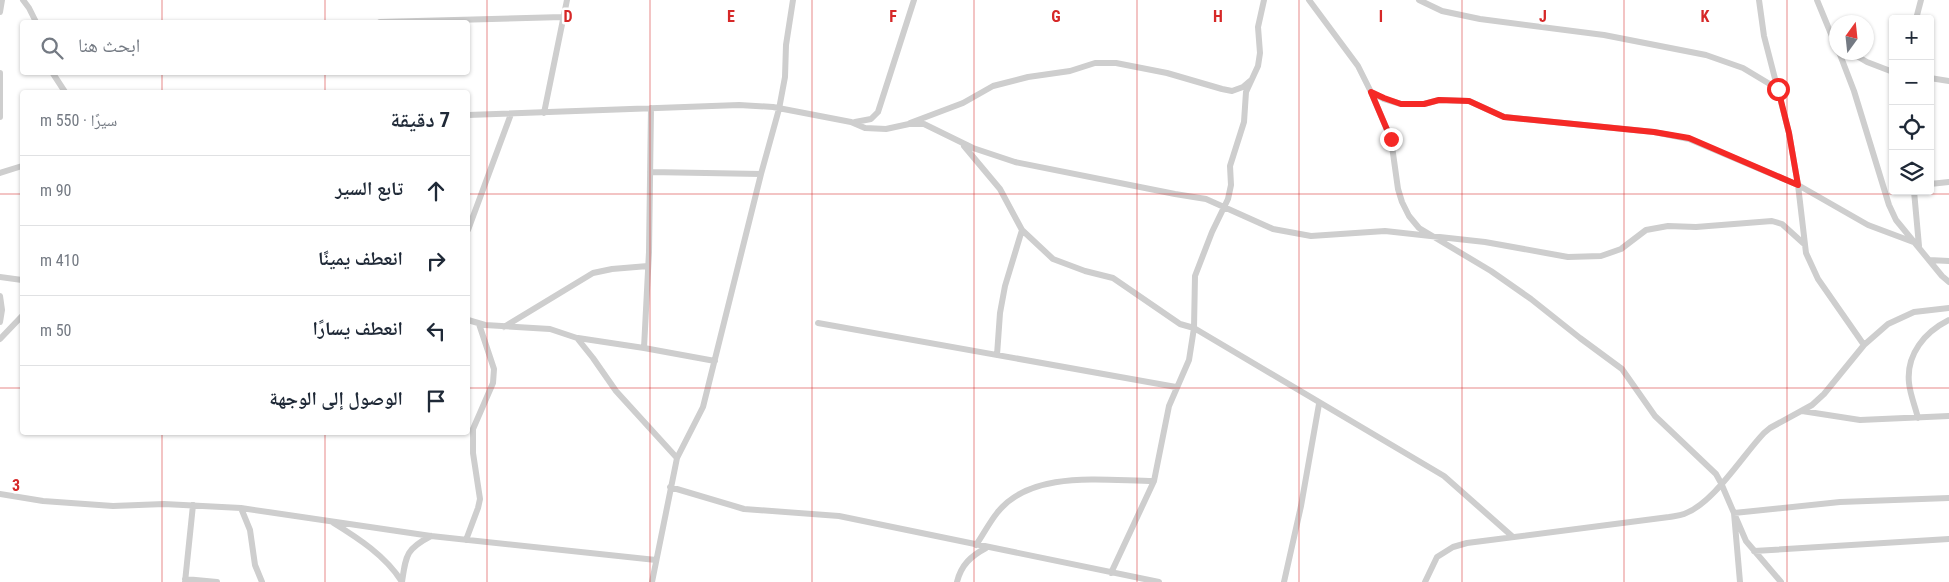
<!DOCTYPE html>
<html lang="ar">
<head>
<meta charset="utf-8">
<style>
  :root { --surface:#fff; --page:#f2f2f3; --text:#1f2937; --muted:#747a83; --line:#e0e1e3 }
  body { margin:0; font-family:"Roboto Condensed","Noto Naskh Arabic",sans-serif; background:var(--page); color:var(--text); direction:rtl }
  .controls { position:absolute; right:15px; top:15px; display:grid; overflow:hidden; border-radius:5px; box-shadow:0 1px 4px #0004 }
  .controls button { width:45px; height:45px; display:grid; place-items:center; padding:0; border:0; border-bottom:1px solid var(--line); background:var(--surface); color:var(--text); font:25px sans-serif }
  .compass { position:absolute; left:1829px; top:15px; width:45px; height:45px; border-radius:50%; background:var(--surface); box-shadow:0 1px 4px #0004; rotate:15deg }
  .stop { position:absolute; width:15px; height:15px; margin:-11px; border:4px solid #f52926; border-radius:50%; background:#fff }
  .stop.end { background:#f52926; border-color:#fff; box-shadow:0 1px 5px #0008 }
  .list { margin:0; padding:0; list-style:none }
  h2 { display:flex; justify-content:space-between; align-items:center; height:65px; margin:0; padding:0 20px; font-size:21px }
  h2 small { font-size:16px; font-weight:400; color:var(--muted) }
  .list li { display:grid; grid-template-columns:32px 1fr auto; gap:15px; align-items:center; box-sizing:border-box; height:70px; padding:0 20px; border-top:1px solid var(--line) }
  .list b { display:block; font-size:19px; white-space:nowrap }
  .list em { font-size:16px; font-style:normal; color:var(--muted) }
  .icon { flex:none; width:28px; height:28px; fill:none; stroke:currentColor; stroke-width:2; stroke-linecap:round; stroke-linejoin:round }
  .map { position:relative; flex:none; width:1949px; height:582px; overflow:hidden; direction:ltr }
  .search { position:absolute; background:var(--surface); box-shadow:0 1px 4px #0004; left:20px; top:20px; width:450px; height:55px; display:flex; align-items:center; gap:12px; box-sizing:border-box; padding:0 18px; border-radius:5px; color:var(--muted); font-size:19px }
  .panel { position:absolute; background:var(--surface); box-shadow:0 1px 4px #0004; left:20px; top:90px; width:450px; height:345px; border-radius:5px; direction:rtl }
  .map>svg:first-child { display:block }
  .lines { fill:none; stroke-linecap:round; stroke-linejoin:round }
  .minor { stroke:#cecece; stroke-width:6 }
  .route { stroke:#f52926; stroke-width:6 }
  .grid { fill:none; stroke:#d62828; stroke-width:1; stroke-opacity:0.55 }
  .grid-label { font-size:16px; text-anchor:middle; font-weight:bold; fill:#d62828; stroke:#fff; stroke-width:5; stroke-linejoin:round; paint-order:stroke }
</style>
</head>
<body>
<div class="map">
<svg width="1949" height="582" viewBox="0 0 1949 582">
  <rect width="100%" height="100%" fill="#fff"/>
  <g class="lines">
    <path class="minor" d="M23 0 29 8 36 22
      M1309 0 1358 66 1371 92 1391 139 1398 189 1402 202 1409 216 1419 228 1491 271 1531 299 1580 338 1622 369 1655 416 1716 474 1721 483 1746 541 1781 582
      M1419 0 1442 11 1480 19 1604 35 1706 55 1743 68 1778 89
      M1759 0 1764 36 1789 133 1798 185 1806 253 1818 279 1864 345
      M1817 0 1836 46
      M0 12 2 0
      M1916 19 1921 0
      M380 22 563 17
      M1839 52 1854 91 1889 205 1896 220 1942 276 1949 282
      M1850 52 1867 62 1893 72
      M52 72 65 92
      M0 73V117
      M1930 78 1949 81
      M1371 92 1384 99 1401 104H1424L1439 100 1469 101 1504 117 1654 132 1689 139 1798 185 1868 225 1916 243
      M544 113 567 0
      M468 115 739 105 773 107 851 122 865 128 886 129 909 124H924L973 148 1015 162 1175 194 1206 199 1273 229 1311 236 1385 231 1485 242 1568 257 1601 256 1621 249 1646 230 1668 226 1696 227 1772 221 1782 224 1803 243
      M855 122 871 119 878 112 914 0
      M910 123 963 103 993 86 1028 77 1070 71 1095 63H1116L1167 73 1222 89 1232 91 1243 87 1250 81
      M964 146 1000 189 1022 230 1053 259 1085 271 1113 278 1180 324 1194 328 1444 476 1513 537
      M650 172 761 174
      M0 173 22 166
      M1930 184 1949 182
      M1914 191 1919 246
      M468 230 511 114
      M1929 260 1949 261
      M0 277 22 280
      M0 296 2 310 0 322
      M468 320 485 325 550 329 577 338 593 358 616 391 677 458
      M818 323 1176 387
      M504 327 593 273 612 269 648 266
      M578 338 644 348 715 361
      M0 339 22 316
      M644 348 649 252 651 108
      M997 355 1000 313 1005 286 1022 230
      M1802 411 1860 420 1949 416
      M1918 418C1915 406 1910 394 1909 383 1906 354 1925 332 1949 320
      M670 487 744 509 839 516 1159 582
      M0 494 43 501 113 506 164 504 241 508 431 536 656 560
      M241 508 250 530 255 565 262 582
      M332 522C358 538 386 556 402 582
      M466 540 478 508 480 499 473 453V429L493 383 494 369 479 324
      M976 545C983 535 989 523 997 513 1031 469 1105 481 1154 481
      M1754 551 1949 539
      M1111 573 1154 481 1169 406 1189 360 1194 328 1195 276 1212 232 1228 199 1231 185 1230 166 1244 122 1246 92 1258 66 1260 53 1258 27 1264 0
      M185 579 217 582
      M185 582 193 505
      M402 582C406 555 406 549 431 536
      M652 582 677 458 703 407 761 174 779 109 785 77 786 45 793 0
      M957 582C961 565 971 556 986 548
      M1284 582 1301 506 1319 404
      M1425 582 1437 557 1453 547 1467 543 1669 517C1674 516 1679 516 1684 514 1714 503 1742 456 1764 433L1770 428 1812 405 1824 394 1864 345 1888 324 1914 312 1949 308
      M1740 582 1734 513 1840 502 1949 498"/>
  </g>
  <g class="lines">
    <path class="route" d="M1391 139 1371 92 1384 98 1401 104H1424L1439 100 1469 101 1504 117 1654 132 1689 138 1798 185 1789 133 1778 89"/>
  </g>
  <path class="grid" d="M162 0V22M325 0V22M487 0V582M650 0V582M812 0V582M974 0V582M1137 0V582M1299 0V582M1462 0V582M1624 0V582M1787 0V582M162 72V92M325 72V92M0 194H22M468 194H1949M0 388H22M468 388H1949M162 432V582M325 432V582"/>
  <g class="grid-label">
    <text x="568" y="22">D</text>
    <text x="731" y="22">E</text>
    <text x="893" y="22">F</text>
    <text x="1056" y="22">G</text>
    <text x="1218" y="22">H</text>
    <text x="1381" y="22">I</text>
    <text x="1543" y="22">J</text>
    <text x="1705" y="22">K</text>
    <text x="16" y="491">3</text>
  </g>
</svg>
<div class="controls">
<button>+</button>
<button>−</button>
<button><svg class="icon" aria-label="locate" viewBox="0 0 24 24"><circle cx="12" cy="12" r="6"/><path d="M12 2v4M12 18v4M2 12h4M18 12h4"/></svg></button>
<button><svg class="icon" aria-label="layers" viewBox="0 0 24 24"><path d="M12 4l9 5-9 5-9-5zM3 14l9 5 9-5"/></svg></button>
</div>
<svg class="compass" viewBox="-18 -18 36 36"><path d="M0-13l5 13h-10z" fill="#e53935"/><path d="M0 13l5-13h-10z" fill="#747a83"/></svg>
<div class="stop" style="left:1778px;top:89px"></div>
<div class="stop end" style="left:1391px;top:139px"></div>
<div class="search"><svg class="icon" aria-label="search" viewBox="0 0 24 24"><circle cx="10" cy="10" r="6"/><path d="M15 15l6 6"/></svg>ابحث هنا</div>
<section class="panel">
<h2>7 دقيقة<small>سيرًا · 550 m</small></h2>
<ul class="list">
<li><svg class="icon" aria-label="ahead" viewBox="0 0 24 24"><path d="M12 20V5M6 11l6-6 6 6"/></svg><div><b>تابع السير</b></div><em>90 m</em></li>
<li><svg class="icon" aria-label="right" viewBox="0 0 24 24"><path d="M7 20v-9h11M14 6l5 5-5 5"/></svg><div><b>انعطف يمينًا</b></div><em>410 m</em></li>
<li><svg class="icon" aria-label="left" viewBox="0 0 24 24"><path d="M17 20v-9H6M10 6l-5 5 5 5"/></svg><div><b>انعطف يسارًا</b></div><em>50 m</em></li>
<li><svg class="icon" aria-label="arrive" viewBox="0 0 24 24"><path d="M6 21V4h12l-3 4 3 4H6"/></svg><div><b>الوصول إلى الوجهة</b></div></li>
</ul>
</section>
</div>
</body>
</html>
